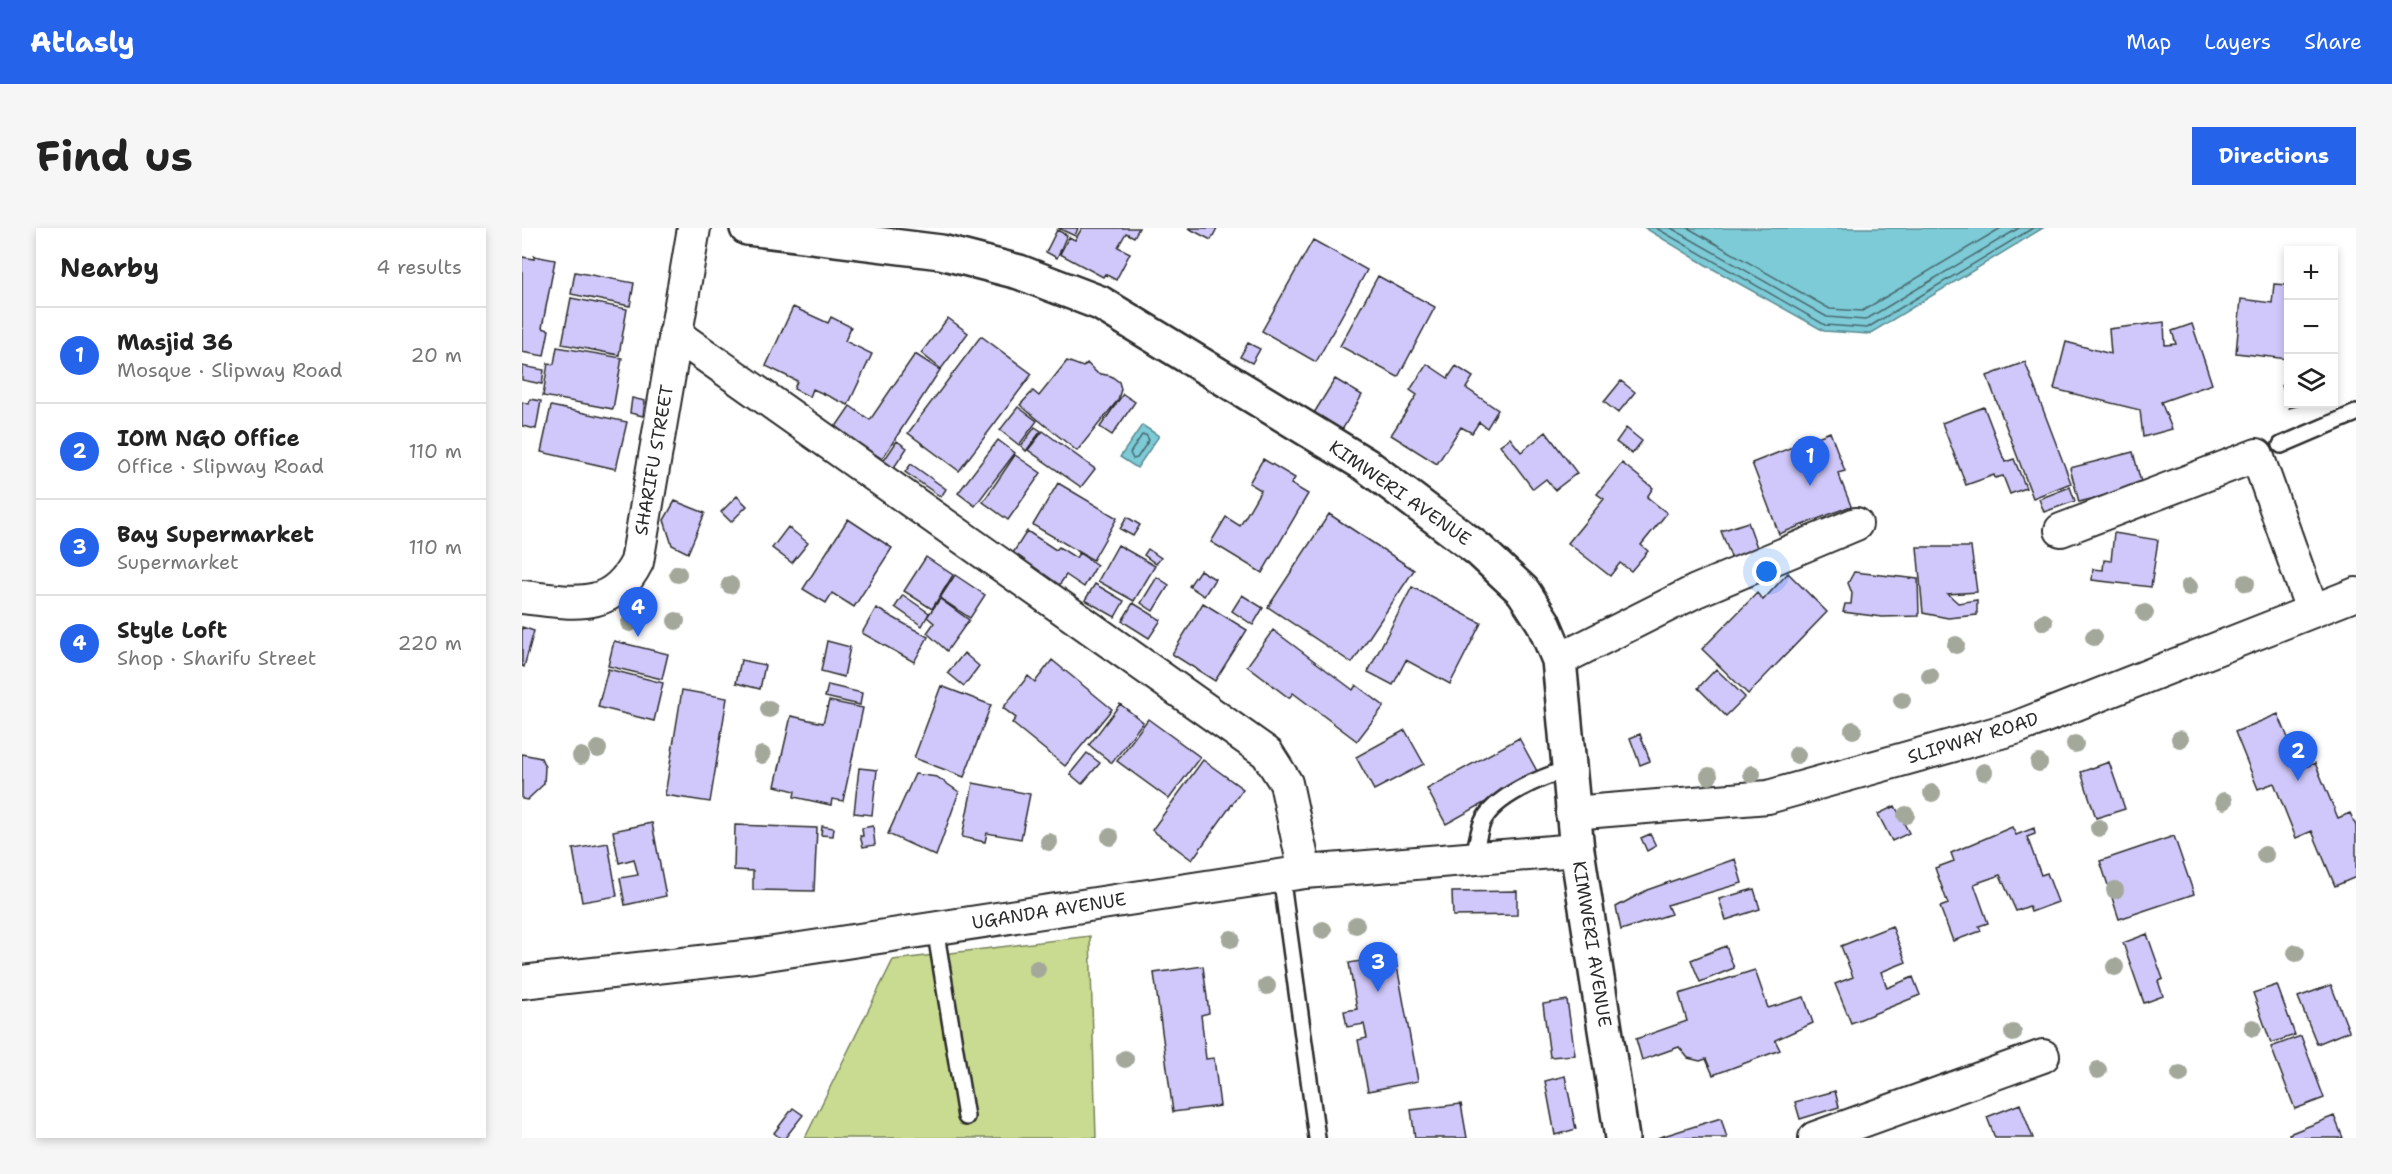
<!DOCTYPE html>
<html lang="en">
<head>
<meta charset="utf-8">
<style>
  :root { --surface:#fff; --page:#f6f6f6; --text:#222; --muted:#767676; --line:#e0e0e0; --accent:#2563eb }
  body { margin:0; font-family:"Shantell Sans",sans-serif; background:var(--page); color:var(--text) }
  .controls { position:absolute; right:18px; top:18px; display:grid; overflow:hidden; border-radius:0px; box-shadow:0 3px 9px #0003 }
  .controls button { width:54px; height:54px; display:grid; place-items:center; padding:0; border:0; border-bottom:2px solid var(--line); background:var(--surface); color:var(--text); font:30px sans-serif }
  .you { position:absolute; left:1245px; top:344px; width:21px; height:21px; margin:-15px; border:4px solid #fff; border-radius:50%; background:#1a73e8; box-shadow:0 0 0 9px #1a73e833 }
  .badge { display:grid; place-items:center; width:39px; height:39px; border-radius:50%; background:var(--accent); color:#fff; font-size:20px; font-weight:700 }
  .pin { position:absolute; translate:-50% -50px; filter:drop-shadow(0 2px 3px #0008) }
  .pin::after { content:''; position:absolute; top:32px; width:21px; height:18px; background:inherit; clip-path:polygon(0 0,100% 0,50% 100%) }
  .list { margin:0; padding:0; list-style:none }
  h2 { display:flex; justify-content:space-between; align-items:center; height:78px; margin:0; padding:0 24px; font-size:26px }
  h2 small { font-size:20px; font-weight:400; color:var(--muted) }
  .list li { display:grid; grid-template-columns:39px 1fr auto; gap:18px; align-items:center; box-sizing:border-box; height:96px; padding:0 24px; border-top:2px solid var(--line) }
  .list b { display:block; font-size:22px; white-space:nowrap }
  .list p { margin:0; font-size:20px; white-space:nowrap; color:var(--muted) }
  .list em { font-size:20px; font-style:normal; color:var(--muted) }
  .icon { flex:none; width:33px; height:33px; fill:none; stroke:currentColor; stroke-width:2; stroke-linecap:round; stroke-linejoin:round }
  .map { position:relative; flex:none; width:1834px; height:910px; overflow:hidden; border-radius:0px }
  header { display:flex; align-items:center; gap:36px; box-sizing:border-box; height:84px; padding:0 30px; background:var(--accent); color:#fff }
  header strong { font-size:28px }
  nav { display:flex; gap:33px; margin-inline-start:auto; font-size:21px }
  .intro { display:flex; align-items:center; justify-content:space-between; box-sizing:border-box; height:144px; padding:0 36px }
  h1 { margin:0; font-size:42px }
  .button { padding:15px 27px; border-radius:0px; background:var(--accent); color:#fff; font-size:21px; font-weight:700 }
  main { display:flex; gap:36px; padding:0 36px }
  aside { flex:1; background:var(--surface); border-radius:0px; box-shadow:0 3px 9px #0003 }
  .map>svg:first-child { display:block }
  .green { fill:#c9db90; stroke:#7a835e; stroke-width:1.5 }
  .water { fill:#7ccbd7; stroke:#5c8b92; stroke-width:1.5 }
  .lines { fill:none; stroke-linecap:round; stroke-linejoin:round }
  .shore { stroke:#4b6b70; stroke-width:1.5 }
  .building { fill:#d0c8fa; stroke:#2b2b2b; stroke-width:1.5 }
  .service-casing { stroke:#2b2b2b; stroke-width:20 }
  .minor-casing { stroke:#2b2b2b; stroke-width:36 }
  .tertiary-casing { stroke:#2b2b2b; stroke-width:38 }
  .service { stroke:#fff; stroke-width:15 }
  .minor { stroke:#fff; stroke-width:32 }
  .tertiary { stroke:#fff; stroke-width:33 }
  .tree { fill:#a4a89b }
  .labels { text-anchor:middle; stroke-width:6; stroke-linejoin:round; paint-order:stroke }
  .street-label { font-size:18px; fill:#2b2b2b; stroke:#fff }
</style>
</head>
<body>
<header>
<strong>Atlasly</strong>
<nav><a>Map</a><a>Layers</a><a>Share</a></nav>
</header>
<div class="intro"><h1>Find us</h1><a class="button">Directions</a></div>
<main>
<aside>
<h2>Nearby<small>4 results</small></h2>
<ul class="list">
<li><span class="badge">1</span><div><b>Masjid 36</b><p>Mosque · Slipway Road</p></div><em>20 m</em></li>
<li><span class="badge">2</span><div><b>IOM NGO Office</b><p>Office · Slipway Road</p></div><em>110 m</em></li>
<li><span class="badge">3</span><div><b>Bay Supermarket</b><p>Supermarket</p></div><em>110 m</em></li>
<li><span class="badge">4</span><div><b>Style Loft</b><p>Shop · Sharifu Street</p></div><em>220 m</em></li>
</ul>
</aside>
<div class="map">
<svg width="1834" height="910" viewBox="0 0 1834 910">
  <rect width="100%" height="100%" fill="#fff"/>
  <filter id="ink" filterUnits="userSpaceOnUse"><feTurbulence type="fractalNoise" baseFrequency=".0167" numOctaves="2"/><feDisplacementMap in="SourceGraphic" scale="12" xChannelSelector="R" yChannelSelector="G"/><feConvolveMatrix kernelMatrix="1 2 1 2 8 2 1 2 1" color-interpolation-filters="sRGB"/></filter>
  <g filter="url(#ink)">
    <path class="green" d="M568 708 574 910H283L371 732Z"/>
    <path class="water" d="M1123 0H1521L1347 106 1302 103 1184 37Z
      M620 197 637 208 615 240 598 229Z"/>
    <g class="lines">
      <path class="shore" d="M1134 0 1303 97 1345 100 1511 0
        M1149 0 1305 89 1343 92 1497 0
        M1166 0 1308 81 1340 83 1479 0
        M624 207 627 212 615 230 611 231 608 225 620 207Z"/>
    </g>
    <path class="building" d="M536 0H556L553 8Z
      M560 0H617L612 9 604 5 596 19 608 25 594 52 583 46 581 49 538 26 547 9 553 12Z
      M666 0H695L689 12Z
      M535 2 545 7 535 30 524 24Z
      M791 12 845 42 794 134 740 103Z
      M12 28 33 32 20 100 27 102 22 128 0 124V29L12 31Z
      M53 44 112 55 108 78 49 66Z
      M856 48 913 79 876 149 818 118Z
      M1752 56 1766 57V131L1714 125 1719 71 1750 75Z
      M49 70 105 81 97 127 40 116Z
      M271 79 306 95 309 89 329 99 323 113 350 126 326 177 291 161 288 169 272 161 275 153 244 138Z
      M426 90 446 105 419 141 399 125Z
      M1642 94 1643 117 1654 116 1650 103 1670 96 1690 156 1639 174 1650 201 1621 209 1618 182 1532 161 1544 114 1589 126 1587 101Z
      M459 108 510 146 437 243 386 205Z
      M726 115 738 121 730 135 718 129Z
      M35 119 100 130 91 181 21 168 26 135 32 136Z
      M393 126 418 142 360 231 313 200 328 178 348 192Z
      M545 133 561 139 565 135 575 145 589 148 597 154 599 161 596 172 555 223 498 177 511 163 517 168Z
      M1503 134 1549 255 1511 270 1465 148Z
      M905 136 926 150 934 138 951 149 944 160 976 182 965 200 957 194 950 205 939 199 915 236 869 207 895 167 888 162Z
      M0 138 22 142 20 156 0 152Z
      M813 151 840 167 820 202 792 185Z
      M1099 153 1113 164 1096 185 1082 174Z
      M1766 155V176H1782L1767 180 1760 157Z
      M601 166 613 174 590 207 578 199Z
      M110 170 123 173 121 188 108 185Z
      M8 171 19 173 14 201 0 198V174L7 176Z
      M29 178 105 194 94 241 19 224Z
      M496 179 515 193 497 217 478 202Z
      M1462 179 1483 234 1492 231 1504 260 1488 266 1481 248 1473 250 1472 247 1444 257 1420 195Z
      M513 199 519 203 504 223 499 218Z
      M1104 200 1120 213 1110 226 1094 214Z
      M521 203 573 241 559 259 506 222Z
      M1024 204 1055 245 1033 262 1024 251 1011 261 978 217 988 210 999 224Z
      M1308 204 1323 243 1316 245 1329 278 1257 306 1230 235Z
      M476 212 493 225 453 278 436 265Z
      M375 213 385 220 371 241 361 234Z
      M1611 224 1620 258 1557 274 1548 240Z
      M493 227 519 245 486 292 461 274Z
      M741 231 773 250 769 256 786 266 740 345 689 314 704 289 718 298 739 262 727 255Z
      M1100 235 1131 260 1125 269 1145 285 1119 317 1126 323 1109 343 1098 335 1088 348 1046 315 1082 271 1075 266Z
      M389 236 424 261 419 269 383 244Z
      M536 255 595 290 571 332 511 297Z
      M1548 259 1553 273 1522 284 1517 271Z
      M215 268 225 278 209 294 199 284Z
      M153 273 183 285 166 325 150 317 142 292Z
      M807 286 892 342 830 435 746 379Z
      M605 289 618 297 611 308 598 301Z
      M326 291 370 320 332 379 310 365 304 375 281 361Z
      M1226 294 1237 325 1211 334 1199 303Z
      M266 299 286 315 270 335 250 320Z
      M505 303 534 322 537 319 554 330 557 325 575 337 562 359 544 347 536 359 489 328Z
      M1592 305 1636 312 1629 359 1570 352 1571 341 1581 342 1582 332 1589 333Z
      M596 317 633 338 612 373 576 353Z
      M1395 319H1449L1455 364 1426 366 1436 375 1455 372V387L1426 390 1401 385Z
      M626 321 639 330 634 336 622 327Z
      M404 329 431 347 410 381 382 363Z
      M678 342 693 351 682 368 667 358Z
      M1332 344 1396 351 1397 388 1360 389 1321 384 1323 376H1329L1330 365 1326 355Z
      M1266 345 1305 384 1226 466 1180 421 1235 365 1241 372Z
      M433 347 463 367 448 390 418 370Z
      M635 349 647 357 631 383 619 375Z
      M573 356 602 373 593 389 563 372Z
      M890 359 959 395 928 456 884 432 871 457 846 444Z
      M381 367 407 385 400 398 373 379Z
      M720 367 741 380 731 397 710 383Z
      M418 371 447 392 425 423 405 405 412 395 405 389Z
      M611 375 639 392 627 410 600 393Z
      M681 375 725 402 693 453 650 426Z
      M354 380 406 409 392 434 340 405Z
      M0 399 12 403 2 439 0 438Z
      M751 402 831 462 834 457 862 478 835 513 771 465 767 470 725 438Z
      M92 413 146 426 140 451 86 438Z
      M305 413 328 419 322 449 299 443Z
      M442 425 457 438 442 458 426 445Z
      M219 432 243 437 238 461 214 455Z
      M530 432 590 481 543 538 490 495 494 490 481 480 506 448 513 454Z
      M86 441 141 455 132 493 76 479Z
      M1194 441 1223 469 1204 488 1176 460Z
      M306 457 340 465 338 477 303 469Z
      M419 458 469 477 442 549 392 530Z
      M160 462 205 470 188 574 143 567Z
      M307 473 341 480 321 573 310 571 309 577 272 569 273 563 253 558 269 488 301 495Z
      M598 476 621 494 590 535 567 517Z
      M1756 486 1779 541 1793 535 1816 590 1828 585 1834 598V649L1813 658 1790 603 1774 610 1752 555 1736 561 1713 504Z
      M626 491 678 529 647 571 595 533Z
      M883 502 902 536 852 562 834 529Z
      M1118 506 1128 533 1118 537 1108 510Z
      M997 510 1016 545 924 596 905 561Z
      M565 525 578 535 560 556 548 546Z
      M0 526 19 530 23 539 22 556 5 572 0 571Z
      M681 532 721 561 670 632 630 602Z
      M1587 534 1603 581 1574 590 1559 544Z
      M337 540 355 542 350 587 332 585Z
      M393 546 415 549 437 564 414 628 366 606Z
      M451 555 508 566 499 611 465 605 463 614 440 609Z
      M1373 578 1387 605 1370 613 1356 586Z
      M130 595 144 668 103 677 98 650 116 647 112 631 97 635 91 603Z
      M213 597 295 600 292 663 231 662V643L212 642Z
      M300 598 312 600 311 608 299 607Z
      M351 598 353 617 341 619 338 608H341L340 600Z
      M1490 599 1494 607 1512 600 1513 606 1505 609 1519 647 1525 645 1536 674 1509 684 1507 678 1494 683 1478 647 1452 656 1466 695 1457 698 1459 703 1431 713 1418 679 1426 676 1413 640 1432 633 1429 625Z
      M1128 606 1134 618 1125 623 1119 610Z
      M1652 608 1672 666 1597 691 1578 633Z
      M86 615 95 668 60 674 51 621Z
      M1213 631 1220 655 1145 677 1149 686 1099 702 1094 679 1125 662Z
      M1232 661 1238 681 1204 692 1197 671Z
      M995 663V687L931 688 930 664Z
      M1370 698 1384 734 1359 744 1365 760 1391 749 1398 767 1329 795 1313 756 1331 749 1319 718Z
      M1625 706 1641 751 1636 753 1641 768 1622 775 1601 715Z
      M1204 718 1212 740 1178 754 1169 732Z
      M873 727 896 853 846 863 836 812 845 810 842 796 825 799 822 783 835 781 827 735Z
      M681 738 687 785 679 787 684 831 692 830 698 878 651 884 632 745Z
      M1233 742 1246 780 1282 769 1291 795 1253 812 1258 822 1191 847 1184 831 1178 833 1166 830 1157 819 1120 832 1114 811 1165 793 1157 766Z
      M1755 757 1773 807 1749 815 1731 765Z
      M1809 757 1827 803 1795 816 1776 769Z
      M1045 772 1053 827 1028 829 1021 776Z
      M1779 808 1802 870 1773 881 1749 819Z
      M1043 848 1054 901 1033 907 1023 853Z
      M1313 863 1317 879 1278 891 1273 874Z
      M939 876 945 910H893L889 882Z
      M1498 876 1511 910H1473L1465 889Z
      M271 880 281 887 263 910H258L252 905Z
      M1812 888 1821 910H1769L1767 906Z
      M1199 890 1205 910H1135Z"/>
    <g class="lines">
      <g class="service-casing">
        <path id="service" d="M1759 217 1834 185
          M951 632C954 620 956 606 960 595 972 568 1020 549 1046 541
          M759 647 795 910
          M413 700 444 889"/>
      </g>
      <g class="minor-casing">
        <path id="minor" d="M153 106 745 525 764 555 783 644
          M1539 302 1735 227 1790 382
          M0 369C49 374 89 386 115 334L172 0
          M1037 432 1174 363 1334 296
          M1050 585 1246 569 1493 500 1834 366
          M0 754 232 728 783 644 1055 622
          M1293 910 1521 828"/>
      </g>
      <g class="tertiary-casing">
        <path id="tertiary" d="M225 0 419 24 497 44 578 75 844 237 957 322 1001 363 1021 394 1037 432 1055 622 1100 910"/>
      </g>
      <use href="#service" class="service"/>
      <use href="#minor" class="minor"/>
      <use href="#tertiary" class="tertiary"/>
    </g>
    <g class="tree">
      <circle cx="156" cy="346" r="9"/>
      <circle cx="1724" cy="355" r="9"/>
      <circle cx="208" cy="357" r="9"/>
      <circle cx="1667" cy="359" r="9"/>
      <circle cx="1623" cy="385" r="9"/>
      <circle cx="154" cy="393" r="9"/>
      <circle cx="1522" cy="394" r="9"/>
      <circle cx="108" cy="395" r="9"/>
      <circle cx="1572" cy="409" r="9"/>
      <circle cx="1434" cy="417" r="9"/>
      <circle cx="1408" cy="448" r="9"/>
      <circle cx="1380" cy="472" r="9"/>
      <circle cx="247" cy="481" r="9"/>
      <circle cx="1331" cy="502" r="9"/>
      <circle cx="1658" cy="511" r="9"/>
      <circle cx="1553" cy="516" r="9"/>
      <circle cx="76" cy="521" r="9"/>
      <circle cx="240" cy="527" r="9"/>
      <circle cx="1275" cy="527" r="9"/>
      <circle cx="59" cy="528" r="9"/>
      <circle cx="1517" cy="535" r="9"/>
      <circle cx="1462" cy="544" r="9"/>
      <circle cx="1230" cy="546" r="9"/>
      <circle cx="1187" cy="548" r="9"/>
      <circle cx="1410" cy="565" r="9"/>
      <circle cx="1702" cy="573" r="9"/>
      <circle cx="1384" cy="587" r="9"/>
      <circle cx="1577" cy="600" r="9"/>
      <circle cx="588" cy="609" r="9"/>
      <circle cx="527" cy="614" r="9"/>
      <circle cx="1743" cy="627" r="9"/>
      <circle cx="1593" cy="662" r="9"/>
      <circle cx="834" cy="697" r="9"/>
      <circle cx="801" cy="702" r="9"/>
      <circle cx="709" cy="711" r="9"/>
      <circle cx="1774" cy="725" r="9"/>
      <circle cx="1593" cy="739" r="9"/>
      <circle cx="515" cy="741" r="9"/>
      <circle cx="745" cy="758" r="9"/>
      <circle cx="1731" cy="800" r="9"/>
      <circle cx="1491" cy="805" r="9"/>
      <circle cx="603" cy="831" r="9"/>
      <circle cx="1576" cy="842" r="9"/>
      <circle cx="1658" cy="846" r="9"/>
    </g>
  </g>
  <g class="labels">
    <g class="street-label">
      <text transform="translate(132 232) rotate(-80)" y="6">SHARIFU STREET</text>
      <text transform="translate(878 265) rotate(35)" y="6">KIMWERI AVENUE</text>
      <text transform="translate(1451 510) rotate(-17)" y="6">SLIPWAY ROAD</text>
      <text transform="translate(527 683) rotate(-9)" y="6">UGANDA AVENUE</text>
      <text transform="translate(1070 716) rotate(81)" y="6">KIMWERI AVENUE</text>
    </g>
  </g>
</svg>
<div class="controls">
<button>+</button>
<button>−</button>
<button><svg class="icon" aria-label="layers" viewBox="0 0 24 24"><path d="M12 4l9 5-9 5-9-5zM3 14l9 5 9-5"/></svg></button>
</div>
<div class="you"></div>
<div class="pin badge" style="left:1288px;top:258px">1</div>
<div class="pin badge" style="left:1776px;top:553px">2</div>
<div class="pin badge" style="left:856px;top:764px">3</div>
<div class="pin badge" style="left:116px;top:409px">4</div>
</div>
</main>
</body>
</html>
